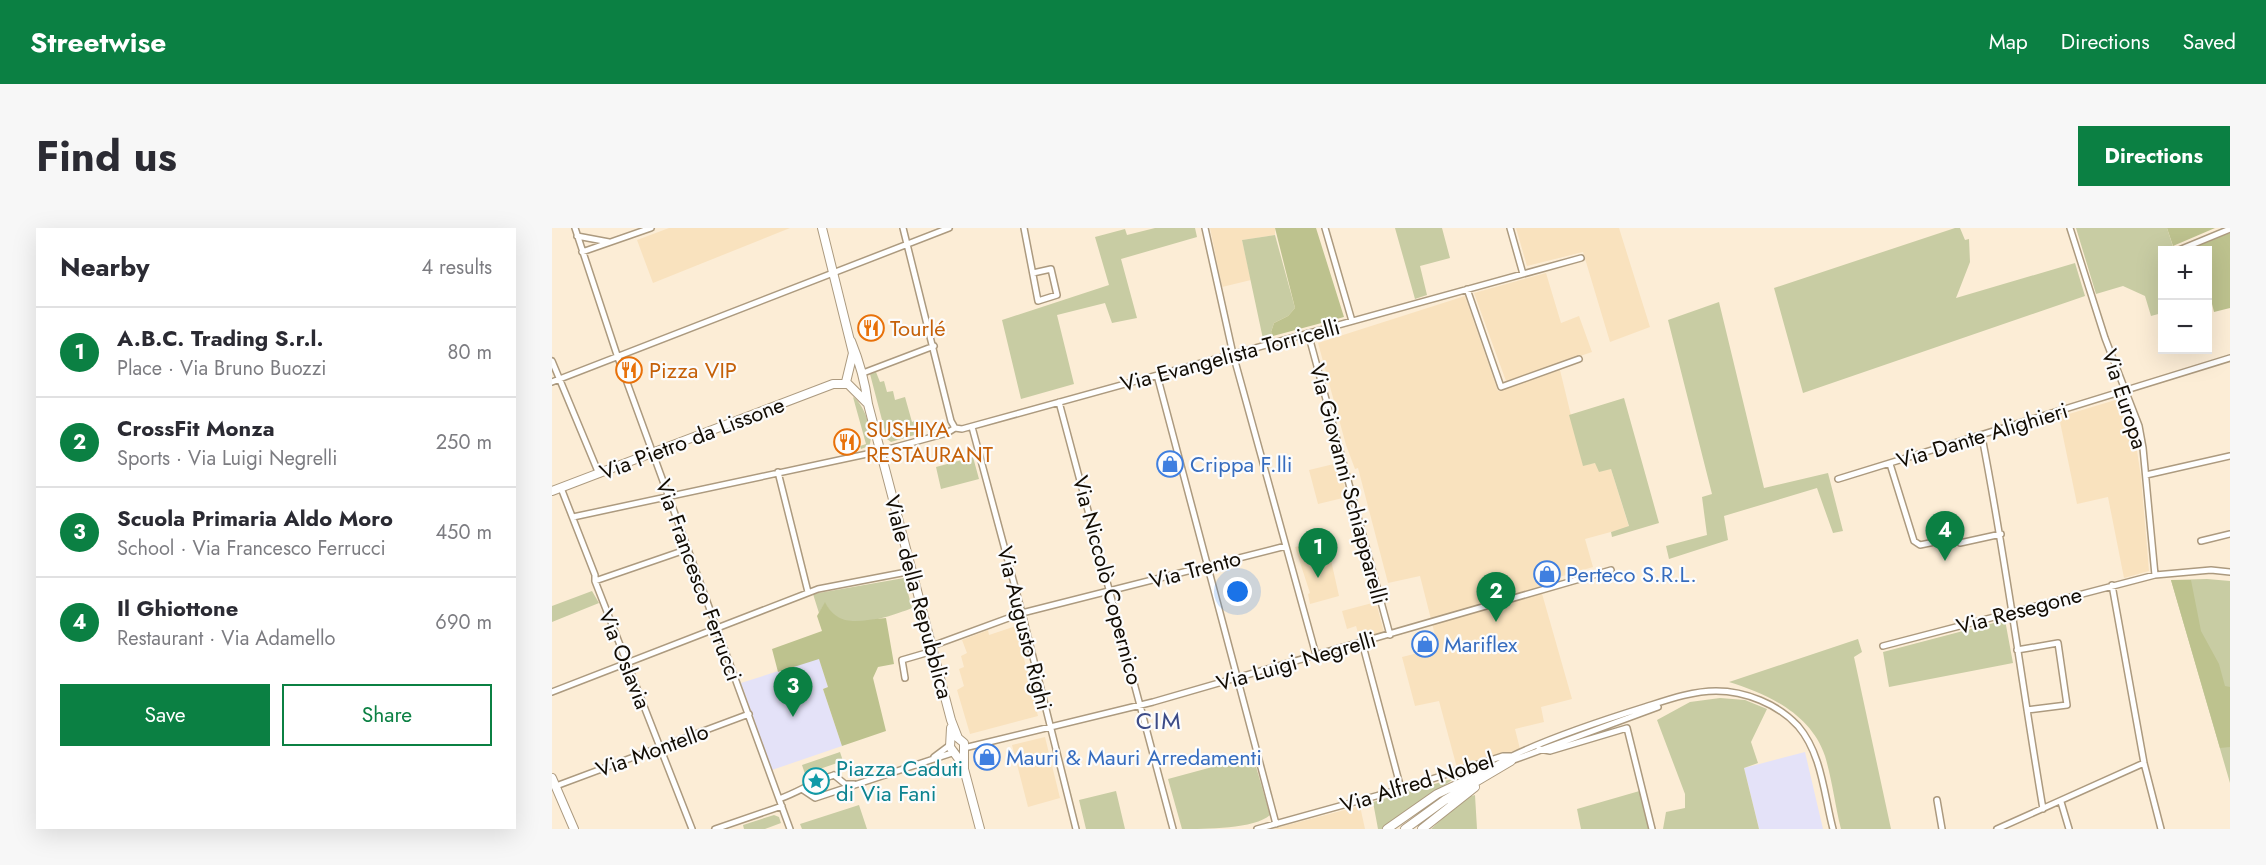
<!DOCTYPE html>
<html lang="en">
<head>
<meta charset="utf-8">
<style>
  :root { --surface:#fff; --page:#f7f7f7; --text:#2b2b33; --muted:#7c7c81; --line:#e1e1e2; --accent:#0b8043 }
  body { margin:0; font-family:Jost,sans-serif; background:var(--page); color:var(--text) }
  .controls { position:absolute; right:18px; top:18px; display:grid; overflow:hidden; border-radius:0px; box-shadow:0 6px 24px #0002 }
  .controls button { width:54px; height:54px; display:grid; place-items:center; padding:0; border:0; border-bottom:2px solid var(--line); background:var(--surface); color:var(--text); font:30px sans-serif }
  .you { position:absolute; left:686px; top:364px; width:21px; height:21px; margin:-15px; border:4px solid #fff; border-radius:50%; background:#1a73e8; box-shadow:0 0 0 9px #1a73e833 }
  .badge { display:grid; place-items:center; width:39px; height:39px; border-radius:50%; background:var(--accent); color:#fff; font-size:20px; font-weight:700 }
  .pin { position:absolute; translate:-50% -50px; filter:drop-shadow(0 2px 3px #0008) }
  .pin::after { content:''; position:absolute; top:32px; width:21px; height:18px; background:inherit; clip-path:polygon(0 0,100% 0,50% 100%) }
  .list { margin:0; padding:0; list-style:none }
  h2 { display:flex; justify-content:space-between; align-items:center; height:78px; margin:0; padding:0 24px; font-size:26px }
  h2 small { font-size:20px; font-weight:400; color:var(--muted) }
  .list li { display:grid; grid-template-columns:39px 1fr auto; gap:18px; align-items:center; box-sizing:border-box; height:90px; padding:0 24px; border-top:2px solid var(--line) }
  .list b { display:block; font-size:22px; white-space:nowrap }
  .list p { margin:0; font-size:20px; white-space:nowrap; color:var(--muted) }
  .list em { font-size:20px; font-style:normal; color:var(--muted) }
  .actions { display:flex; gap:12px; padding:18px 24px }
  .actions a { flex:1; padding:14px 0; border:2px solid var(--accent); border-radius:0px; text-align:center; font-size:21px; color:var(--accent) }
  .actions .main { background:var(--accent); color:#fff }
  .map { position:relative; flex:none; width:1678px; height:601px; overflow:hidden; border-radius:0px }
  header { display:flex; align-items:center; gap:36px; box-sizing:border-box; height:84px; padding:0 30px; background:var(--accent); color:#fff }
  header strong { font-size:28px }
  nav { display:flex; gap:33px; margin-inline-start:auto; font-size:21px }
  .intro { display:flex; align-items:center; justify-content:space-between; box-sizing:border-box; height:144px; padding:0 36px }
  h1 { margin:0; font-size:42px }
  .button { padding:15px 27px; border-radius:0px; background:var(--accent); color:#fff; font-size:21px; font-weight:700 }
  main { display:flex; gap:36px; padding:0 36px }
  aside { flex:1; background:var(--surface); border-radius:0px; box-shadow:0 6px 24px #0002 }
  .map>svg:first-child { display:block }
  .built { fill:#f9e2be }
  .education { fill:#e4e2f8 }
  .green { fill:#c8cca3 }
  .forest { fill:#bdc28e }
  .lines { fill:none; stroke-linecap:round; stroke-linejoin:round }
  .street-casing { stroke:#ac9a7f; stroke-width:8 }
  .secondary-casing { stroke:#ac9a7f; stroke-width:10 }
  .street { stroke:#fff; stroke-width:5 }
  .secondary { stroke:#fff; stroke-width:8 }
  .labels { text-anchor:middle; stroke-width:4.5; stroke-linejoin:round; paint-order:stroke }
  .food-label { font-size:22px; fill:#c56008; stroke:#fcfcfc; text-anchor:start }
  .street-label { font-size:22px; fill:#120c03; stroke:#fcfcfc }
  .shop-label { font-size:22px; fill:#366cbe; stroke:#fcfcfc; text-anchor:start }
  .culture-label { font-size:22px; fill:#0d838f; stroke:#fcfcfc; text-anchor:start }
  .neighbourhood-label { font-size:24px; letter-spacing:1.5px; fill:#3c4b87; stroke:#fcfcfc }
</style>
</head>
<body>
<header>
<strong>Streetwise</strong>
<nav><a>Map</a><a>Directions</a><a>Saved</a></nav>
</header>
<div class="intro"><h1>Find us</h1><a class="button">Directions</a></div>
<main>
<aside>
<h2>Nearby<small>4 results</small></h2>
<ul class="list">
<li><span class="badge">1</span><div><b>A.B.C. Trading S.r.l.</b><p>Place · Via Bruno Buozzi</p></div><em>80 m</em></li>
<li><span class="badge">2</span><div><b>CrossFit Monza</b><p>Sports · Via Luigi Negrelli</p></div><em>250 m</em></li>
<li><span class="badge">3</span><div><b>Scuola Primaria Aldo Moro</b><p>School · Via Francesco Ferrucci</p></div><em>450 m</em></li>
<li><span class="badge">4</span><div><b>Il Ghiottone</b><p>Restaurant · Via Adamello</p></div><em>690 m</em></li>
</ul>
<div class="actions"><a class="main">Save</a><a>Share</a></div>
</aside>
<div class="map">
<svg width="1678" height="601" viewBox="0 0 1678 601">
  <rect width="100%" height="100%" fill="#fcedd6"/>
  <path class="built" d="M117 0H238L101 55 85 12Z
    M658 0H723V7L690 12 699 52 670 59Z
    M964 0H1067L1098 99 1058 114 1031 24 975 38Z
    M994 45 1009 95 1027 88 1040 124 954 153 922 65Z
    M913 68 946 163 1008 142 1031 237 1043 235 1059 241 1077 299 1033 311 1041 339 987 355 1020 471 989 479 992 494 963 501 968 521 905 540 887 473 863 478 850 429 866 425 864 413 883 407 868 348 836 355 806 240 803 241 794 217 766 115Z
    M1570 170 1580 190 1589 249 1597 343 1572 350 1556 269 1525 276 1507 189Z
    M786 235 795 269 766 276 757 242Z
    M774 310 787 368 758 376 756 366 758 365 743 319Z
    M824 374 832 404 808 411 804 398 795 401 790 383Z
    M464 398 486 488 418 506 405 462 412 458 407 441 412 439 409 428 415 425 410 412 436 402 437 407Z
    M493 509 508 570 476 579 460 517Z
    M808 578 813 601H720Z"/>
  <path class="education" d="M267 430 276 459 271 461 290 518 220 542 189 455Z
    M1253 524 1271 601H1207L1192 540Z"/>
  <path class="green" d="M603 0H643L645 9 569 31 585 90 560 95 553 75 505 87 522 156 469 171 450 92 557 57 543 9 573 1 575 7Z
    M843 0H890L898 30 868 38 875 67 863 71Z
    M1403 0H1408L1413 12 1417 11 1418 34 1404 70 1523 35 1533 68 1251 165 1222 60Z
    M1524 0H1615L1622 22H1610V85L1599 88 1593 68 1571 58 1544 66Z
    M723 7 743 80 736 88 722 95 719 104 721 108 711 111 690 12Z
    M1167 74 1212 260 1276 245 1291 303 1281 305 1265 260 1172 288 1176 312 1117 331 1114 318 1155 307 1150 269 1160 266 1116 92Z
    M324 144 328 154 332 153 335 164 341 163 343 172 353 169 360 194 365 192 369 205 339 214 335 211 318 146Z
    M301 169C312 175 323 207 317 218L309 221 308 218 314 216Z
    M1072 170 1107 295 1060 309 1059 304 1077 298 1059 241 1047 244 1043 235 1031 238 1017 187Z
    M421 229 427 251 389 261 384 239Z
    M352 350 360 380C343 387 312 397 293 394 284 392 277 382 273 375L267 385 261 366Z
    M1655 351 1678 353V555L1619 352Z
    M40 363 47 375 0 394V378Z
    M1453 392 1461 435 1337 459 1331 424Z
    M1306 411 1310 424 1302 429 1339 601H1289C1283 577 1280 551 1273 528 1259 486 1216 466 1177 454Z
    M1168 470 1193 472 1215 481 1199 514 1206 535 1192 540 1207 601H1111L1114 584 1133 580V566L1105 492 1138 474Z
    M288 524 291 533 253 546 250 537Z
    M701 528 718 587C703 601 653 601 630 601L616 551Z
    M903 550 830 601H826L821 574Z
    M1091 562 1099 601H1029L1025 581Z
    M564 563 573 601H534L527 572Z
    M923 567 925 601H879L913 570Z
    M307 577 315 601H250L248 596Z
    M222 587 227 589 229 595 213 601H192L191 597Z"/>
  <path class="forest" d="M723 0H764L792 89 721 108 719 104 722 95 736 88 743 80Z
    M1615 0H1663L1621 18Z
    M1678 5V80L1662 84 1656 60V22H1644L1642 17Z
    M1619 352H1639L1649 403 1667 436 1673 458 1678 459V519L1668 520Z
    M273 374C287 401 308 392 334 390L342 436 326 439 321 450 334 503 290 518 271 461 276 459 267 431 226 444 220 421 270 403 265 388Z"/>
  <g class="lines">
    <g class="street-casing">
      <path id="street" d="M23 0 65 127 238 601
        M351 0 399 193 403 200
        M472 0 486 73 505 67 499 41 481 45
        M653 0 681 126 764 427
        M773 0 800 93
        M958 0 971 46
        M1518 0 1553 110 1587 198 1591 220 1603 347
        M25 8 57 14
        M1627 22 1678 1
        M30 24 99 0
        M915 61 949 159 1027 131
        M756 105 838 407
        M0 133 47 246
        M311 145 382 118
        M605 147 724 596
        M0 154 397 0
        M507 174 621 601
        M420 199 470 385 524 601
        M1430 209C1454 332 1470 457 1491 581
        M1338 236 1362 313 1368 317 1402 310 1408 315 1449 306
        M226 244 256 364
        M1594 247 1678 228
        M1286 251 1678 130
        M9 260 43 347V353L140 601
        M21 289 329 223 395 205 403 200 410 201 1029 30
        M1649 313 1678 306
        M43 353 136 321
        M1560 357 1592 535 1609 601
        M810 414 849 561
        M380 418 470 385 734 318
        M1331 418 1603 347 1659 342 1678 344
        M1465 422 1506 415 1515 477 1475 482
        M353 450 350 432 381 423
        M0 464 266 361 360 343
        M412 520 601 474 1059 342
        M987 521 998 523 1075 500 1100 601
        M382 529 398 517
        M959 533 1106 479
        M930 545 958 529
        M282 547 293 556H302
        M4 558 197 486
        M251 562 263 570 403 524
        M227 571C247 564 262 553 282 547
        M1385 572 1390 601
        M1509 574 1517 601
        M163 601 230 578
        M705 601 849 561 951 528H960C1002 508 1048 493 1093 479 1115 472 1140 463 1164 463 1193 463 1226 476 1246 498 1270 526 1272 567 1281 601
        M1445 601 1592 535"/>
    </g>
    <g class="secondary-casing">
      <path id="secondary" d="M270 0 301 125 294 154 315 175
        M299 113C308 135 313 153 316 176L399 492 406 510 412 515V541L428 601
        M0 263 281 156H294
        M399 500 398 519 409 534
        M0 550 22 601
        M835 601 885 566 930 545
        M853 601 893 572 959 533
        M870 601 923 559"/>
    </g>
    <use href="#street" class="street"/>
    <use href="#secondary" class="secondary"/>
  </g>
  <defs>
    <g id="restaurant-ring" transform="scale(1.35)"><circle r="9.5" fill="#fcfcfc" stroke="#e8710a" stroke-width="1.5"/><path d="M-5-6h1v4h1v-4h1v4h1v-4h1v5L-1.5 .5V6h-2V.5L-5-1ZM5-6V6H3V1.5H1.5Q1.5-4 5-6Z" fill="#e8710a"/></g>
    <g id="shop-ring" transform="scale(1.35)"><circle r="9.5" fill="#fcfcfc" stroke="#3f7fe0" stroke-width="1.5"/><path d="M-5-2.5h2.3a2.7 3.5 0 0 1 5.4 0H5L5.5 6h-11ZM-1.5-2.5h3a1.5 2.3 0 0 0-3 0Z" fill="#3f7fe0"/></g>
    <g id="sight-ring" transform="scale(1.35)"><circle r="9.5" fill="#fcfcfc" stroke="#0f9aa8" stroke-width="1.5"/><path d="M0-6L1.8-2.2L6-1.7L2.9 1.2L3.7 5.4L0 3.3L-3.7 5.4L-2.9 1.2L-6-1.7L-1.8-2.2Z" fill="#0f9aa8"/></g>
  </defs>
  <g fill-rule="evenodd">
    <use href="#restaurant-ring" x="319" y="100"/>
    <use href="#restaurant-ring" x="77" y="142"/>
    <use href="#restaurant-ring" x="295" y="214"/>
    <use href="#shop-ring" x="618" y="236"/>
    <use href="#shop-ring" x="995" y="346"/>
    <use href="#shop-ring" x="873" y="416"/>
    <use href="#shop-ring" x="435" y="529"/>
    <use href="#sight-ring" x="264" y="553"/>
  </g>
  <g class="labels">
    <g class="food-label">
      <text x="338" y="108">Tourlé</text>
      <text x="97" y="150">Pizza VIP</text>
      <text x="314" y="209">SUSHIYA<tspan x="314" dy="25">RESTAURANT</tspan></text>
    </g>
    <g class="street-label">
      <text transform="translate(678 127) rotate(-15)" y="8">Via Evangelista Torricelli</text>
      <text transform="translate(1573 171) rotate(72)" y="8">Via Europa</text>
      <text transform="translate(1430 207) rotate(-17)" y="8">Via Dante Alighieri</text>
      <text transform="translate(140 210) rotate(-21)" y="8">Via Pietro da Lissone</text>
      <text transform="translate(797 256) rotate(75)" y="8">Via Giovanni Schiapparelli</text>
      <text transform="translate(643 341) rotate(-15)" y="8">Via Trento</text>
      <text transform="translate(147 352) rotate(70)" y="8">Via Francesco Ferrucci</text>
      <text transform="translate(556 352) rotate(75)" y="8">Via Niccolò Copernico</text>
      <text transform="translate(367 369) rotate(75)" y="8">Viale della Repubblica</text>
      <text transform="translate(1467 382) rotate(-15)" y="8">Via Resegone</text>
      <text transform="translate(473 400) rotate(76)" y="8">Via Augusto Righi</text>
      <text transform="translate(73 431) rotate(68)" y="8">Via Oslavia</text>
      <text transform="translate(744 433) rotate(-16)" y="8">Via Luigi Negrelli</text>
      <text transform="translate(100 522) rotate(-20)" y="8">Via Montello</text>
      <text transform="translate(865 554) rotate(-17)" y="8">Via Alfred Nobel</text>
    </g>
    <g class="shop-label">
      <text x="638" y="244">Crippa F.lli</text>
      <text x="1014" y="354">Perteco S.R.L.</text>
      <text x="892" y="424">Mariflex</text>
      <text x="454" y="537">Mauri &amp; Mauri Arredamenti</text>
    </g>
    <g class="culture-label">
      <text x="284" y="548">Piazza Caduti<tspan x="284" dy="25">di Via Fani</tspan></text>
    </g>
    <g class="neighbourhood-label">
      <text x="607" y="501">CIM</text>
    </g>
  </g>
</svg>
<div class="controls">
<button>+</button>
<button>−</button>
</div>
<div class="you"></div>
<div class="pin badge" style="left:766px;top:350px">1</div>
<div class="pin badge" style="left:944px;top:394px">2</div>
<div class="pin badge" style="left:241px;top:489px">3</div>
<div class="pin badge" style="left:1393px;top:333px">4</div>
</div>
</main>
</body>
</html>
